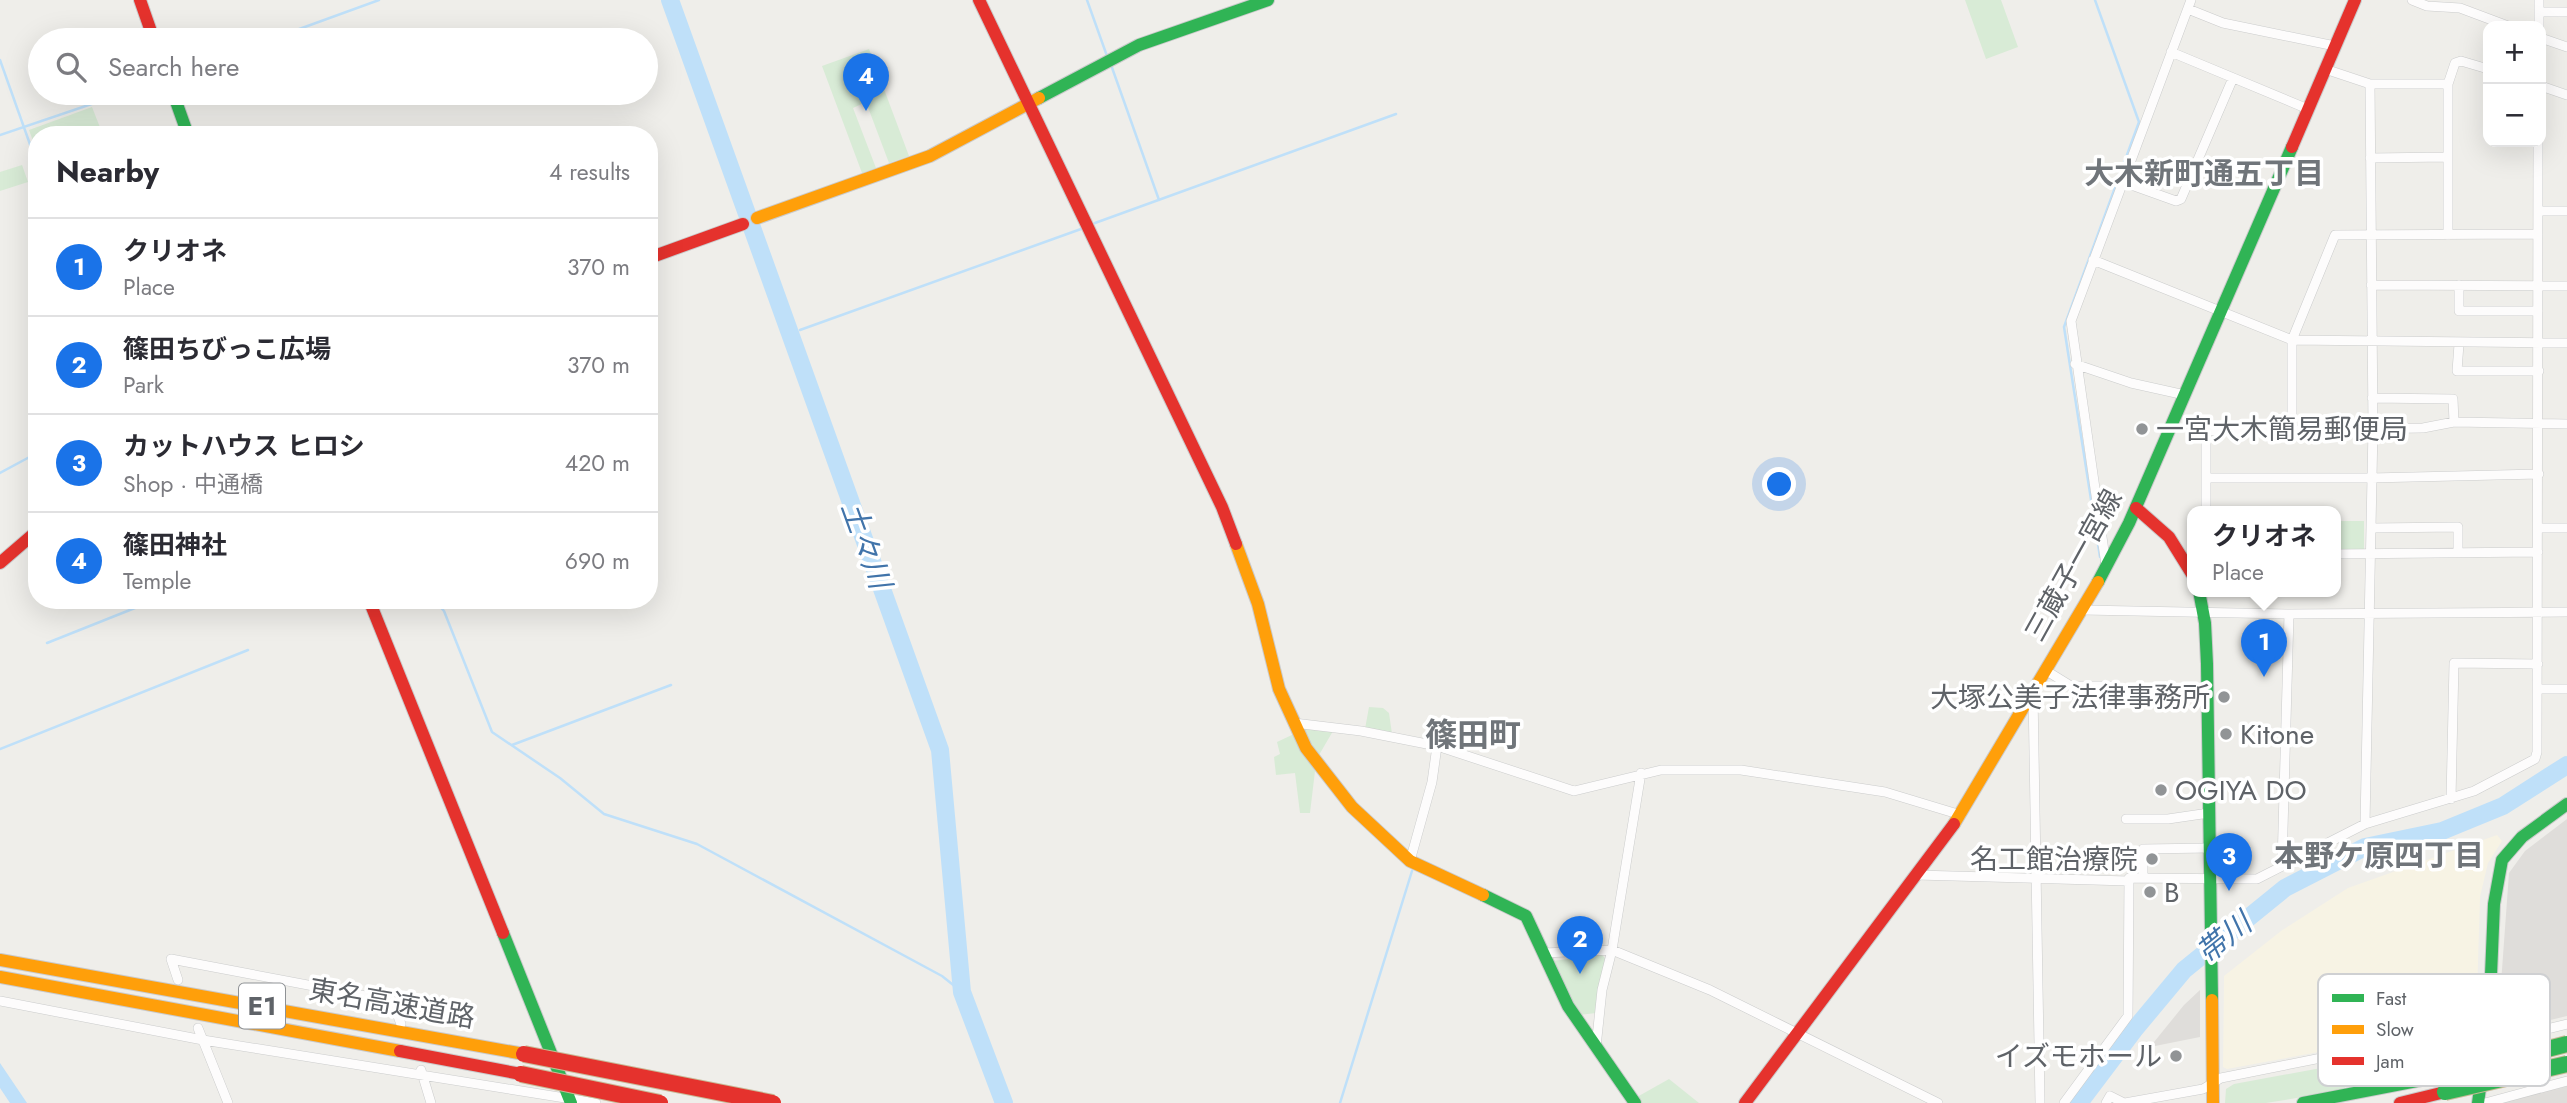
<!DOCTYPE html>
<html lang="en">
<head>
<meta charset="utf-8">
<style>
  :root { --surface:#fff; --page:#f2f2f3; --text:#2b2b33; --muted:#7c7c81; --line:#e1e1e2; --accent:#1a73e8 }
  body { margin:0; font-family:Jost,"Noto Sans JP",sans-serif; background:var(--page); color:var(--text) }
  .controls { position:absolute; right:21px; top:21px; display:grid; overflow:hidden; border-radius:14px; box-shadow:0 7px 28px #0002 }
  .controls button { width:63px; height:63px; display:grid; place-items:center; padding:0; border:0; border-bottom:2px solid var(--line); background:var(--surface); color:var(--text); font:35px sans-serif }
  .you { position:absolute; left:1780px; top:485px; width:24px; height:24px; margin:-18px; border:5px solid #fff; border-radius:50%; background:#1a73e8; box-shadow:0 0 0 10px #1a73e833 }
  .badge { display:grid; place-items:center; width:46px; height:46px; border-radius:50%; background:var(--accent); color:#fff; font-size:23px; font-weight:700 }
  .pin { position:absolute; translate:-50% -58px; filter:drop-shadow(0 2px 4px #0008) }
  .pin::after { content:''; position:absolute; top:37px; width:24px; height:21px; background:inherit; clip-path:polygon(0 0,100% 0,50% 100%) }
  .popup { position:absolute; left:2187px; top:506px; width:154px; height:91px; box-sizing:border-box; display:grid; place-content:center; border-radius:14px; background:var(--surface); filter:drop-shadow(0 2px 5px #0005); font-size:23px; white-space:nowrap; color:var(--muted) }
  .popup b { font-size:26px; color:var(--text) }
  .popup::after { content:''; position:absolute; left:50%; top:100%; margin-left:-14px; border:14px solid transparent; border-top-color:var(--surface) }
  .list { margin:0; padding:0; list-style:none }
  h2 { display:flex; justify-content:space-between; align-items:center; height:91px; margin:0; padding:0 28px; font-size:30px }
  h2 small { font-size:23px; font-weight:400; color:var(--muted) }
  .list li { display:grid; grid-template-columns:46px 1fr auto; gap:21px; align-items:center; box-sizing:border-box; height:98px; padding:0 28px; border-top:2px solid var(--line) }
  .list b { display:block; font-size:26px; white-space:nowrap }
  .list p { margin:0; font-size:23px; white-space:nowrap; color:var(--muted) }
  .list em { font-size:23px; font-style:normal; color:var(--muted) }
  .icon { flex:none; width:38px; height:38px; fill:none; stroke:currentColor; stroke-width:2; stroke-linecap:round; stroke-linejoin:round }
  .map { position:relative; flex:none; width:2567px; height:1103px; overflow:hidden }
  .search { position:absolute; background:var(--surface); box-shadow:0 7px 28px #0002; left:28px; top:28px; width:630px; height:77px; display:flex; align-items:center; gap:18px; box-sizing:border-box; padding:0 24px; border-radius:38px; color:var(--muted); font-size:26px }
  .panel { position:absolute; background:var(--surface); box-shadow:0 7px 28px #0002; left:28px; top:126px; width:630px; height:483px; border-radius:28px }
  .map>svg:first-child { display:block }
  .commercial { fill:#f7f3e4 }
  .industrial { fill:#dfddda }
  .green { fill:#d8ebd6 }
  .water { fill:#bfe0f9 }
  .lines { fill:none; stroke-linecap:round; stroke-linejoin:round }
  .stream { stroke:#bfe0f9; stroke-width:2.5 }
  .river { stroke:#bfe0f9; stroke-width:18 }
  .street-casing { stroke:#cbcccc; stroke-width:10 }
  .fast-casing { stroke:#cacacb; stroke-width:14 }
  .slow-casing { stroke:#cacacb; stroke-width:14 }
  .jam-casing { stroke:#cacacb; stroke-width:14 }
  .street { stroke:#fdfcfc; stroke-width:9 }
  .fast { stroke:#30b455; stroke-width:12 }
  .slow { stroke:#ff9f0a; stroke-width:12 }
  .jam { stroke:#e5322d; stroke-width:12 }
  .fast-bridge-casing { stroke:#c8b996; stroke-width:18; stroke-linecap:butt }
  .jam-bridge-casing { stroke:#c8b996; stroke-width:18; stroke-linecap:butt }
  .fast-bridge { stroke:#30b455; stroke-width:16 }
  .jam-bridge { stroke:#e5322d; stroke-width:16 }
  .poi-dot { fill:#919496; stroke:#fff; stroke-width:2.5 }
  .labels { text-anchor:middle; stroke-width:7; stroke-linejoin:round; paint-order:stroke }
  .shield { fill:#fff; stroke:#8f9295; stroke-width:2 }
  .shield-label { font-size:26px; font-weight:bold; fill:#5f6368 }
  .poi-label { font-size:28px; fill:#5f6368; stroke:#fff; text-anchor:start }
  .street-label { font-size:28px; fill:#5f6368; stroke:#fff }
  .neighbourhood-label { font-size:30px; font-weight:bold; fill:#70757a; stroke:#fff }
  .water-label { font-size:30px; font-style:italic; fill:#4174aa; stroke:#fff }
  .quarter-label { font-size:32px; font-weight:bold; fill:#70757a; stroke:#fff }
  .key { fill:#fff; stroke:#cfd0d2; stroke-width:2 }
  .key-label { font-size:19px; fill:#5f6368 }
</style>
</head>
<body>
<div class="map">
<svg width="2567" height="1103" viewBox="0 0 2567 1103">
  <rect width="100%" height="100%" fill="#efeeea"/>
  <path class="commercial" d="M2497 835 2502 841 2488 863 2480 897 2476 1029 2471 1035 2362 1044 2227 1069 2223 1067 2224 976 2281 931 2348 888Z"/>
  <path class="industrial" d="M2567 819V1016L2505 1031 2498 1025 2509 873 2525 851Z
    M2200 990V1037L2150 1047 2184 1005Z
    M2567 1086V1103H2500Z"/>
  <path class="green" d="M1965 0H2001L2018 47 1986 59Z
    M869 49 909 156 889 163 866 102 853 108 876 168 862 173 822 66Z
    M92 107 103 135H37V152L29 130Z
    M22 165 28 182 0 191V172Z
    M2336 521H2364V550H2336Z
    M1369 707 1383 708 1389 713 1392 734 1365 729Z
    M1306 727 1333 731 1319 755 1303 732Z
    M1294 734 1315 771 1310 813H1300L1295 773 1276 775 1274 757 1280 754 1277 742Z
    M1602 955 1605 958 1596 1013 1579 1015 1552 961Z
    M2420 1059 2437 1071 2360 1087 2361 1072 2368 1064Z
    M2332 1066 2344 1071 2345 1090 2266 1103H2225L2226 1089 2234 1084Z
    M1669 1079 1699 1103H1642L1637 1097Z"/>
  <path class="water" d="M0 1063 27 1103H10L0 1088Z"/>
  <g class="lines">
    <path class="stream" d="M1087 0 1107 56
      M2095 0 2139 122 2064 327 2100 557
      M269 40 379 0
      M0 60 37 164
      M1110 62 1159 200
      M0 135 124 93
      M1095 223 1396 114
      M800 330 1081 229
      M0 473 37 453
      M434 600 444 611 492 732 560 778 604 814 697 844 942 976 962 992
      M47 643 155 600
      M512 745 671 685
      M0 749 248 650
      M1340 1103 1412 871"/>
    <path class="river" d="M670 0 940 750 962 992 1004 1103
      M2079 1103 2134 1030 2184 970 2285 888 2365 847 2442 831 2503 806 2567 765"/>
    <g class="street-casing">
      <path id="street" d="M2412 0 2427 6 2460 8 2508 26
        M2188 9 2223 23 2335 46
        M2539 12H2567
        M2539 26V0
        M2541 38 2567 47
        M2171 52 2308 109
        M2325 69 2370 84H2448L2455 63 2461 61 2488 69
        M2448 84V235
        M2541 86 2567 95
        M2370 158 2448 157
        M2123 182 2176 201 2181 199 2233 78
        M2539 211H2567
        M2093 260 2292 340 2567 343
        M2371 285 2567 286
        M2459 285V311H2538
        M2459 344 2457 371H2539
        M2075 364 2131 383 2185 395
        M2372 398 2453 399 2454 422
        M2292 430 2423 428 2454 422 2567 424
        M2206 478H2371L2539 474
        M2206 511V431L2292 430V340L2335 235 2538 234
        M2372 528 2458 527V552
        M2538 528H2567
        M2336 554 2538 552
        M2106 565 2071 321 2191 0
        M2083 610 2289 614 2567 612
        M2045 670 2071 686H2116
        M2538 689H2567
        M2033 693 2040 1103
        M1294 723 1361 731 1437 746 1574 791 1661 770H1741L1885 792 1961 815
        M2451 799 2454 663 2538 664
        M2126 819H2168L2209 813
        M2365 824 2373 428 2370 84
        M1410 861 1432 782 1437 746
        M2282 865 2289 614
        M1917 875 2128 881
        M2143 878V849L2210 848
        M1544 953 1612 950 1710 990 1938 1103
        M178 980 171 959 392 1001 401 1024
        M0 1001 203 1040 596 1103
        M198 1028 228 1103
        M1596 1047 1602 990 1612 950 1641 773
        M2351 1052V1080
        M421 1070 431 1103
        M2064 1103 2128 1016 2129 878 2257 879 2365 824 2474 791 2535 759 2537 752 2538 142
        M2106 1103 2110 1096 2124 1103
        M2125 1103 2203 1089 2221 1078 2351 1052 2503 1040 2567 1024
        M2485 1103 2567 1081"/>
    </g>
    <g class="fast-casing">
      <path id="fast" d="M173 93 188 135
        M1039 98 1139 45 1268 0
        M2098 582 2129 523 2292 147
        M2199 591 2205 623 2207 664 2212 1000
        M1483 895 1526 916 1568 1006 1635 1103
        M503 933 571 1103
        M2303 1103 2443 1076
        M2478 1103 2489 1022 2494 904 2502 860 2522 837 2567 804"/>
    </g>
    <g class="slow-casing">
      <path id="slow" d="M757 218 930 156 1039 98
        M1236 544 1258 604 1279 689 1306 748 1352 807 1410 861 1483 895
        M1954 824 2098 582
        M0 960 524 1054
        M0 977 400 1051
        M2212 1000 2213 1103"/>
    </g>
    <g class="jam-casing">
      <path id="jam" d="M140 0 154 40
        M979 0 1222 507 1236 544
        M2292 147 2355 0
        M649 258 743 224
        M2136 508 2169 537 2192 574
        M0 563 37 531
        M369 600 503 933
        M400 1051 521 1074
        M1745 1103 1954 824
        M2400 1103 2445 1092"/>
    </g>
    <use href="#street" class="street"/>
    <use href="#fast" class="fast"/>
    <use href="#slow" class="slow"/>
    <use href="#jam" class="jam"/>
    <g class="fast-bridge-casing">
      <path id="fast-bridge" d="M2443 1076 2567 1044
        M2445 1092 2567 1064"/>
    </g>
    <g class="jam-bridge-casing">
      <path id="jam-bridge" d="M524 1054 773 1103
        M521 1074 660 1103"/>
    </g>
    <use href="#fast-bridge" class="fast-bridge"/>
    <use href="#jam-bridge" class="jam-bridge"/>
  </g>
  <g class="poi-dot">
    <circle cx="2142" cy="429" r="7"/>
    <circle cx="2224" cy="697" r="7"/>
    <circle cx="2226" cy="734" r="7"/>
    <circle cx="2161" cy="790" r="7"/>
    <circle cx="2152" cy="859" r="7"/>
    <circle cx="2150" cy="892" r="7"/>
    <circle cx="2176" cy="1056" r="7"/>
  </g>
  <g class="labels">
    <rect class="shield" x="239" y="983.5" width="46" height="45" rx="5"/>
    <g class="shield-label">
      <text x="262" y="1015">E1</text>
    </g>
    <g class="poi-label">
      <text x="2156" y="439">一宮大木簡易郵便局</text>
      <text x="2210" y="707" text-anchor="end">大塚公美子法律事務所</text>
      <text x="2240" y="744">Kitone</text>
      <text x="2175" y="800">OGIYA DO</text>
      <text x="2138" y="869" text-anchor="end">名工館治療院</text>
      <text x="2164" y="902">B</text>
      <text x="2162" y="1066" text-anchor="end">イズモホール</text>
    </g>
    <g class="street-label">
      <text transform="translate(2073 565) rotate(-61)" y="10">三蔵子一宮線</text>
      <text transform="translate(392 1003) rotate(10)" y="10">東名高速道路</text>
    </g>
    <g class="neighbourhood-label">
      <text x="2204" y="184">大木新町通五丁目</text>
      <text x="2379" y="866">本野ケ原四丁目</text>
    </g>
    <g class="water-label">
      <text transform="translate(866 545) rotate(70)" y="10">土々川</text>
      <text transform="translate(2224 938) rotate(-39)" y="10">帯川</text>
    </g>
    <g class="quarter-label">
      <text x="1473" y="746">篠田町</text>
    </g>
  </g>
  <rect x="2318" y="974" width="232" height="112" rx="10" class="key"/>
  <rect x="2332" y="994" width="32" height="8" fill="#30b455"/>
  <rect x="2332" y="1025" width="32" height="9" fill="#ff9f0a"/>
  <rect x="2332" y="1057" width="32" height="8" fill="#e5322d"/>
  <g class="key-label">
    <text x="2376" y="1005">Fast</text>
    <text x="2376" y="1036">Slow</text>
    <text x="2376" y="1068">Jam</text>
  </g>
</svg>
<div class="controls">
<button>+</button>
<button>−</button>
</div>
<div class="you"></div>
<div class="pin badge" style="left:2264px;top:677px">1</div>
<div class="popup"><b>クリオネ</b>Place</div>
<div class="pin badge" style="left:1580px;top:974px">2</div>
<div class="pin badge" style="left:2229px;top:891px">3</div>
<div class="pin badge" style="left:866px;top:111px">4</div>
<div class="search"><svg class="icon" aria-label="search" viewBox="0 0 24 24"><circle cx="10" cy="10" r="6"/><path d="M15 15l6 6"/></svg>Search here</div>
<section class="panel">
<h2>Nearby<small>4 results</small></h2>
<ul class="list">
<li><span class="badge">1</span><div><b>クリオネ</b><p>Place</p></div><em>370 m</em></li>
<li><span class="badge">2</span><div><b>篠田ちびっこ広場</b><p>Park</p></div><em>370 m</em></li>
<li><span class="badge">3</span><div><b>カットハウス ヒロシ</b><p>Shop · 中通橋</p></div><em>420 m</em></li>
<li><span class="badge">4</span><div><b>篠田神社</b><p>Temple</p></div><em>690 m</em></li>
</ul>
</section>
</div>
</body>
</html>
